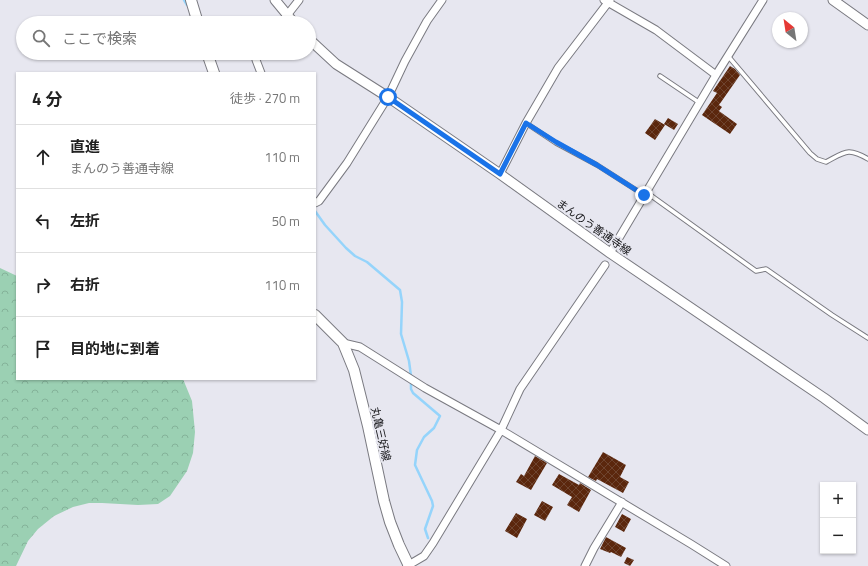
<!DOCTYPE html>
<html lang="ja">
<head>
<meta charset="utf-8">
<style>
  :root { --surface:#fff; --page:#f2f2f2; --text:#222; --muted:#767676; --line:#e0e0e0 }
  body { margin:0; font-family:"Titillium Web","Noto Sans JP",sans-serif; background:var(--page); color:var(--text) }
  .controls { position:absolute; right:12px; bottom:12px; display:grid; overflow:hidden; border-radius:0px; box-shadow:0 1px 3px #0004 }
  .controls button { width:36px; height:36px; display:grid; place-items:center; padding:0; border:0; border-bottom:1px solid var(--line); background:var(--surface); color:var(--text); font:20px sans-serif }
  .compass { position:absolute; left:772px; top:12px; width:36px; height:36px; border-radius:50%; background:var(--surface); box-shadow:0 1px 3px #0004; rotate:330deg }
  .stop { position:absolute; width:12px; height:12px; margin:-9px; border:3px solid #1a73e8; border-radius:50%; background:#fff }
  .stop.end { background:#1a73e8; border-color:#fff; box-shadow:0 1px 4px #0008 }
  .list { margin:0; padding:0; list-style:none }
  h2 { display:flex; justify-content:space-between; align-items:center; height:52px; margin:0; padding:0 16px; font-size:17px }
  h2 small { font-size:13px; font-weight:400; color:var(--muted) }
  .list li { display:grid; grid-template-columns:26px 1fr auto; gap:12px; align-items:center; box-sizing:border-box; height:64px; padding:0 16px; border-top:1px solid var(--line) }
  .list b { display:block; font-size:15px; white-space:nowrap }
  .list p { margin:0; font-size:13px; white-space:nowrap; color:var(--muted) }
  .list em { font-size:13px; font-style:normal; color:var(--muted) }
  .icon { flex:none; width:22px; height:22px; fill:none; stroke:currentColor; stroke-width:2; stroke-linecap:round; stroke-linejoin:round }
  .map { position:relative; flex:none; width:868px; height:566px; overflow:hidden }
  .search { position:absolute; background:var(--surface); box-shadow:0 1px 3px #0004; left:16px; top:16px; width:300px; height:44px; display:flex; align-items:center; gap:10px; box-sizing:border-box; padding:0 14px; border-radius:22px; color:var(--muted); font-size:15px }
  .panel { position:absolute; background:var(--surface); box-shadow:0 1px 3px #0004; left:16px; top:72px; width:300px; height:308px; border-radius:0px }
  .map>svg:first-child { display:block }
  .forest { fill:url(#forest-crowns) }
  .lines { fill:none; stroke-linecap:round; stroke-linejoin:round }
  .stream { stroke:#95d4fb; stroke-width:2.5 }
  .building { fill:url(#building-cross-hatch) }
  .service-casing { stroke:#7a7a81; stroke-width:5.5 }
  .minor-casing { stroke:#7a7a81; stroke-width:9 }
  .secondary-casing { stroke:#7a7a81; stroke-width:11 }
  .primary-casing { stroke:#7a7a81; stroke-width:12 }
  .service { stroke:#fff; stroke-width:3.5 }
  .minor { stroke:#fff; stroke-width:7 }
  .secondary { stroke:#fff; stroke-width:9 }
  .primary { stroke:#fff; stroke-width:10 }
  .route { stroke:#1a73e8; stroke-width:5 }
  .labels { text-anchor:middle; stroke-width:4; stroke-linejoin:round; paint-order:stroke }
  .street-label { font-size:11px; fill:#121215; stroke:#e7e7f0 }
</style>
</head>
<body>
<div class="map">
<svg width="868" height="566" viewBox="0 0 868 566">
  <defs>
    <pattern id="forest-crowns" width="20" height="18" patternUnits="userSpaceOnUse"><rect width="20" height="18" fill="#9bd0b3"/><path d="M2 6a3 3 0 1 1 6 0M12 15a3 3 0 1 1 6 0" fill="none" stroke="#84b299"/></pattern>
    <pattern id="building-cross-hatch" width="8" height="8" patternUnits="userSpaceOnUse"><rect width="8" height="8" fill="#5b270d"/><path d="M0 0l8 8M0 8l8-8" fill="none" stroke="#6e442f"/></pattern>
  </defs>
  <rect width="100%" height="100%" fill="#e7e7f0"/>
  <path class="forest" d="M0 268 17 276V379H183L192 401 195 432 193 453 187 471 170 496 158 504 138 505 102 503H89L73 507 54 516 38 529 28 541 16 566H0Z"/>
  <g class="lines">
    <path class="stream" d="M184 0 187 5
      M200 16 211 23
      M244 53 249 57
      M315 211 325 225 346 248 355 256 367 262 400 290 402 302 401 334 409 361 411 376V389L413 393 440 416 434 428 424 437 417 450 415 465 432 501 433 506 425 529 428 538"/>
  </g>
  <path class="building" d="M730 66 735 69 740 75 719 105 722 107 719 111 737 124 730 134 702 115 717 93 713 91Z
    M668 118 678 124 674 130 664 124Z
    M655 119 665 125 655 140 645 133Z
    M603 452 626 465 620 477 629 482 623 493 597 479 596 481 588 477Z
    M535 456 547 463 531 490 516 482 521 474 524 476Z
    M559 474 579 485 580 483 591 490 579 512 567 505 572 497 552 485Z
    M542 501 553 507 545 521 534 515Z
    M516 513 527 519 517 538 505 531Z
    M622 514 631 519 624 532 615 527Z
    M606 537 626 548 621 557 611 552 610 553 600 549Z
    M627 557 634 560 630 566 624 563Z"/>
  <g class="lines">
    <g class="service-casing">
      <path id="service" d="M728 56 810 153 817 159 826 162C845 152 848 147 868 159
        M660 76 700 103
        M526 123 556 143 597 165 644 195
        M646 192 756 271 766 269 832 315 868 338"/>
    </g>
    <g class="minor-casing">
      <path id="minor" d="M604 0 656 30 716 75
        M281 23 299 0
        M257 53 256 60 261 73
        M500 174 526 123 558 68 610 0
        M315 203 319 201 347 163 388 97 405 61 427 21 442 0
        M610 253 716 75 763 0
        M343 343 360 347 425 388 501 430 691 544 726 566
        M407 566 424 556 433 543 501 430 520 389 605 265
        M585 566 594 548 622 502"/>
    </g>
    <g class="secondary-casing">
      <path id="secondary" d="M275 0 294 23
        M833 0 868 25
        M309 39 336 64 388 97 500 174 610 253 824 398 868 430"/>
    </g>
    <g class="primary-casing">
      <path id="primary" d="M191 0 198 23
        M207 53 214 73
        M315 315 343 343 354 370 368 426 384 501 390 522 399 545 409 566"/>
    </g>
    <use href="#service" class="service"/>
    <use href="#minor" class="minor"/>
    <use href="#secondary" class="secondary"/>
    <use href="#primary" class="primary"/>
  </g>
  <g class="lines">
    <path class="route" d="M388 97 500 174 526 123 556 142 597 165 644 195"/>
  </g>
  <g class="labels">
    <g class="street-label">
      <text transform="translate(594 227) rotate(35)" y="4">まんのう善通寺線</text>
      <text transform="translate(381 434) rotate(77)" y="4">丸亀三好線</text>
    </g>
  </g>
</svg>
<div class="controls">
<button>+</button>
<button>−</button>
</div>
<svg class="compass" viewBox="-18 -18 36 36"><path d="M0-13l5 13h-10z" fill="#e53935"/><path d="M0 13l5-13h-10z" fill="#767676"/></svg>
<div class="stop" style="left:388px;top:97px"></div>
<div class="stop end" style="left:644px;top:195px"></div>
<div class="search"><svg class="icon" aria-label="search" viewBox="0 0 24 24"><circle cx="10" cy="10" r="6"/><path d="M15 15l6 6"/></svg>ここで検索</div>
<section class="panel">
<h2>4 分<small>徒歩 · 270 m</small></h2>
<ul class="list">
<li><svg class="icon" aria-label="ahead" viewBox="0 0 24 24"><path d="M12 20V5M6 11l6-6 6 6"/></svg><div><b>直進</b><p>まんのう善通寺線</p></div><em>110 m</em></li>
<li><svg class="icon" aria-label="left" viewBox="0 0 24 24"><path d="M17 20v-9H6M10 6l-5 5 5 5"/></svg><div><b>左折</b></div><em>50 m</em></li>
<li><svg class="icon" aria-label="right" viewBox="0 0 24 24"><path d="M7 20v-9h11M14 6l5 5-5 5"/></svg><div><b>右折</b></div><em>110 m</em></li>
<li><svg class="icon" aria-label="arrive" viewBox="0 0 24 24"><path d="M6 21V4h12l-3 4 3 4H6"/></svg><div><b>目的地に到着</b></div></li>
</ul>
</section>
</div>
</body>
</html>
